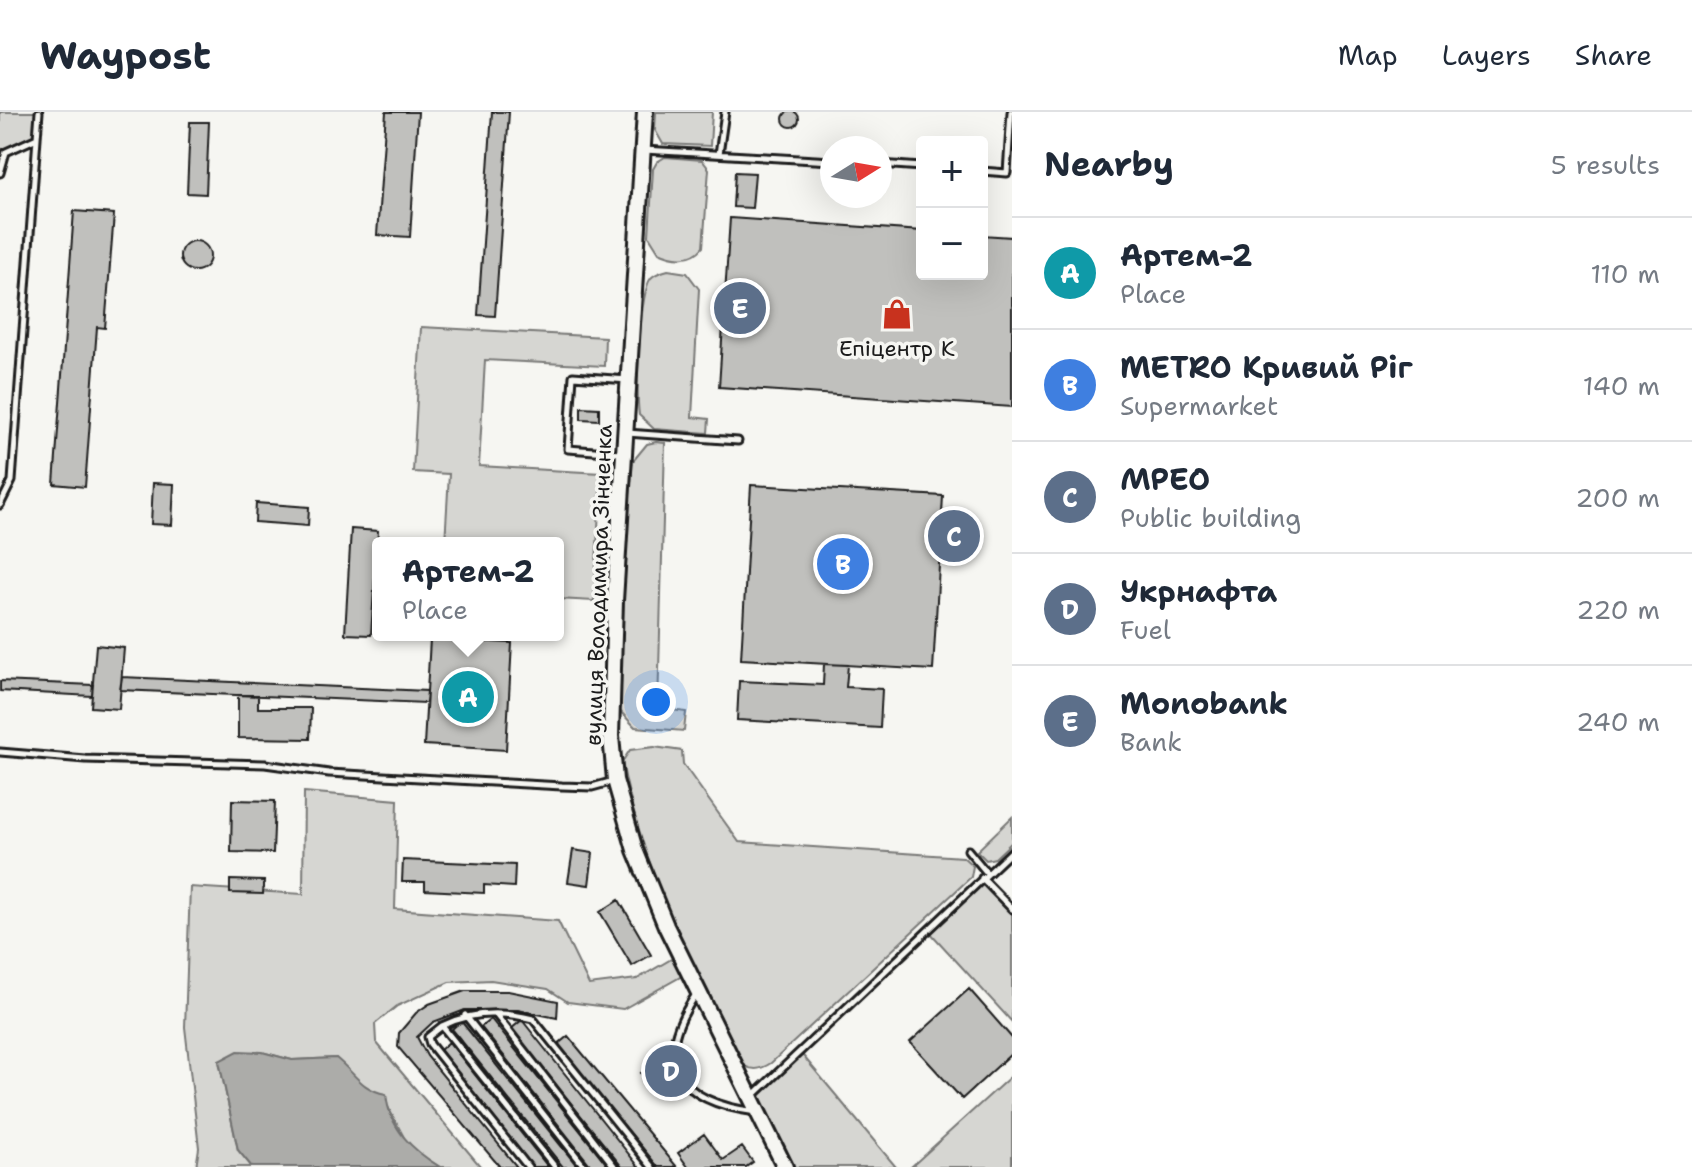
<!DOCTYPE html>
<html lang="en">
<head>
<meta charset="utf-8">
<style>
  :root { --surface:#fff; --page:#f2f2f3; --text:#1f2937; --muted:#747a83; --line:#e0e1e3; --accent:#0f766e }
  body { margin:0; font-family:"Shantell Sans",sans-serif; background:var(--page); color:var(--text) }
  .controls { position:absolute; right:24px; top:24px; display:grid; overflow:hidden; border-radius:8px; box-shadow:0 8px 32px #0002 }
  .controls button { width:72px; height:72px; display:grid; place-items:center; padding:0; border:0; border-bottom:2px solid var(--line); background:var(--surface); color:var(--text); font:40px sans-serif }
  .compass { position:absolute; left:820px; top:24px; width:72px; height:72px; border-radius:50%; background:var(--surface); box-shadow:0 8px 32px #0002; rotate:79deg }
  .you { position:absolute; left:656px; top:590px; width:28px; height:28px; margin:-20px; border:6px solid #fff; border-radius:50%; background:#1a73e8; box-shadow:0 0 0 12px #1a73e833 }
  .badge { display:grid; place-items:center; width:52px; height:52px; border-radius:50%; background:var(--accent); color:#fff; font-size:26px; font-weight:700 }
  .pin { position:absolute; translate:-50% -50%; border:4px solid #fff; box-shadow:0 2px 8px #0006 }
  .popup { position:absolute; left:372px; top:425px; width:192px; height:104px; box-sizing:border-box; display:grid; place-content:center; border-radius:8px; background:var(--surface); filter:drop-shadow(0 2px 6px #0005); font-size:26px; white-space:nowrap; color:var(--muted) }
  .popup b { font-size:30px; color:var(--text) }
  .popup::after { content:''; position:absolute; left:50%; top:100%; margin-left:-16px; border:16px solid transparent; border-top-color:var(--surface) }
  .list { margin:0; padding:0; list-style:none }
  h2 { display:flex; justify-content:space-between; align-items:center; height:104px; margin:0; padding:0 32px; font-size:34px }
  h2 small { font-size:26px; font-weight:400; color:var(--muted) }
  .list li { display:grid; grid-template-columns:52px 1fr auto; gap:24px; align-items:center; box-sizing:border-box; height:112px; padding:0 32px; border-top:2px solid var(--line) }
  .list b { display:block; font-size:30px; white-space:nowrap }
  .list p { margin:0; font-size:26px; white-space:nowrap; color:var(--muted) }
  .list em { font-size:26px; font-style:normal; color:var(--muted) }
  .map { position:relative; flex:none; width:1012px; height:1055px; overflow:hidden }
  header { display:flex; align-items:center; gap:48px; box-sizing:border-box; height:112px; padding:0 40px; background:var(--surface); border-bottom:2px solid var(--line) }
  header strong { font-size:38px }
  nav { display:flex; gap:44px; margin-inline-start:auto; font-size:28px }
  main { display:flex }
  aside { flex:1; background:var(--surface) }
  .map>svg:first-child { display:block }
  .green { fill:#d6d6d2; stroke:#797977; stroke-width:2 }
  .water { fill:#acaca9; stroke:#727271; stroke-width:2 }
  .building { fill:#c0c0bd; stroke:#1c1c1c; stroke-width:2 }
  .lines { fill:none; stroke-linecap:round; stroke-linejoin:round }
  .lane-casing { stroke:#1c1c1c; stroke-width:11 }
  .secondary-casing { stroke:#1c1c1c; stroke-width:20 }
  .lane { stroke:#f6f6f2; stroke-width:5 }
  .secondary { stroke:#f6f6f2; stroke-width:14 }
  .labels { text-anchor:middle; stroke-width:7; stroke-linejoin:round; paint-order:stroke }
  .poi-label { font-size:22px; fill:#1c1c1c; stroke:#f6f6f2 }
  .street-label { font-size:22px; fill:#1c1c1c; stroke:#f6f6f2 }
</style>
</head>
<body>
<header>
<strong>Waypost</strong>
<nav><a>Map</a><a>Layers</a><a>Share</a></nav>
</header>
<main>
<div class="map">
<svg width="1012" height="1055" viewBox="0 0 1012 1055">
  <rect width="100%" height="100%" fill="#f6f6f2"/>
  <filter id="ink" filterUnits="userSpaceOnUse"><feTurbulence type="fractalNoise" baseFrequency=".0125" numOctaves="2"/><feDisplacementMap in="SourceGraphic" scale="16" xChannelSelector="R" yChannelSelector="G"/><feConvolveMatrix kernelMatrix="1 2 1 2 8 2 1 2 1" color-interpolation-filters="sRGB"/></filter>
  <g filter="url(#ink)">
    <path class="green" d="M0 0H39L37 26 6 40 0 61Z
      M656 0H712L710 34 663 32 655 18Z
      M665 45 702 48 709 57 703 135C692 149 674 147 659 140L649 124 653 57 657 50Z
      M668 158 687 161 699 177 692 305 709 307 708 321 654 317 639 303C636 280 639 181 651 166 656 161 662 160 668 158Z
      M421 215 605 225 604 254 485 248 479 354 601 361 594 489 558 487V431H445L449 362 413 360Z
      M656 330 665 331 658 596 686 600 684 619 635 615 619 598 624 450 633 349 647 332Z
      M654 635 682 639 683 652 739 730 963 745 973 754 971 765 771 951C759 959 750 959 738 950 692 852 642 757 622 650L630 638Z
      M304 680 398 688 395 797 558 809 589 873 637 867 680 842 689 860 623 897 568 890 548 877 491 868 449 870 397 894 375 912 376 930 481 1055H440L424 1045 407 1031 388 995 373 979 356 969 336 946 292 948 262 940 219 949 238 1038 252 1055H196L199 1036 185 915 190 775 303 782Z
      M1012 705V730L995 746 986 748 977 739Z
      M982 766 1012 797V910L928 818Z
      M799 939 896 1055H785L751 985Z
      M1012 963V1055H911Z"/>
    <path class="water" d="M238 939 262 940 292 948 336 946C355 961 360 977 386 982 389 1016 412 1038 440 1055H252L238 1038 219 949Z"/>
    <path class="building" d="M783 7a8 8 0 1 1 16 0a8 8 0 1 1-16 0Z
      M386 0H418L410 125 377 123Z
      M492 0H509L495 204 478 203Z
      M190 10H209L206 82 187 81Z
      M735 60 755 61 752 96 733 95Z
      M74 99 114 102 105 216 97 215 85 375 54 372Z
      M730 106 922 119V162H982V123L1012 125V295L719 275Z
      M180 144a15 15 0 1 1 30 0a15 15 0 1 1-30 0Z
      M581 295 599 296V308L581 307Z
      M153 371 174 372 172 413 151 412Z
      M751 373 943 384 933 558 741 547Z
      M256 391 309 395 308 414 255 410Z
      M351 417 378 419 371 523 345 522Z
      M430 527 512 531 506 638 424 633Z
      M96 533 124 536 119 597 91 595Z
      M824 552 848 553 846 575 882 577 880 616 737 608 739 569 823 573Z
      M122 565 427 579 426 591 120 578Z
      M0 569 93 573 92 584 0 579Z
      M238 583H258V596H311L310 627 238 626Z
      M232 688 275 689 273 741 231 740Z
      M573 738 593 741 589 773 568 770Z
      M403 748 515 753 514 775 484 773V781L425 778V770H402Z
      M230 768 264 769 263 782 230 781Z
      M619 788 651 843 632 854 600 800Z
      M969 877 1012 926V941L962 987 910 930Z
      M465 879H508L558 889 557 906 518 898H465L433 910 417 925 427 944 517 1055H500L398 935 399 921 416 901 429 892Z
      M491 907 609 1055H592L481 915Z
      M522 908 639 1055H622L511 917Z
      M461 909 578 1055H563L452 917Z
      M568 924 677 1055H658L557 933Z
      M449 930 548 1055H533L440 938Z
      M652 955 662 973 650 979 641 961Z
      M704 1022 723 1048 742 1035 753 1050 746 1055H688L678 1041Z"/>
    <g class="lines">
      <g class="lane-casing">
        <path id="lane" d="M644 38 832 49
          M719 42 725 0
          M880 52 922 55
          M982 59 1007 61 1011 0
          M0 61 6 40 37 26 39 0
          M627 321 738 329
          M621 341 568 337 573 264 628 268
          M0 393 12 369 37 26
          M0 640 85 647 265 652 329 661 562 674 592 675 614 669
          M968 738 987 761
          M982 766 1012 797
          M697 881C649 950 678 990 756 1000
          M465 903 585 1055
          M497 904 615 1055
          M442 914C470 900 502 899 533 907L652 1055
          M752 985 1012 739
          M528 1055 430 932 428 925 442 914 555 1055"/>
      </g>
      <g class="secondary-casing">
        <path id="secondary" d="M645 0 615 489 611 624 615 668 635 738 666 814 785 1055"/>
      </g>
      <use href="#lane" class="lane"/>
      <use href="#secondary" class="secondary"/>
    </g>
  </g>
  <defs>
    <g id="shop-bare" transform="scale(2.4)"><path d="M-5-2.5h2.3a2.7 3.5 0 0 1 5.4 0H5L5.5 6h-11ZM-1.5-2.5h3a1.5 2.3 0 0 0-3 0Z" fill="#c8321e" stroke="#f6f6f2" stroke-width="2.5" paint-order="stroke"/></g>
  </defs>
  <g fill-rule="evenodd">
    <use href="#shop-bare" x="897" y="202"/>
  </g>
  <g class="labels">
    <g class="poi-label">
      <text x="897" y="244">Епіцентр К</text>
    </g>
    <g class="street-label">
      <text transform="translate(598 473) rotate(-88)" y="8">вулиця Володимира Зінченка</text>
    </g>
  </g>
</svg>
<div class="controls">
<button>+</button>
<button>−</button>
</div>
<svg class="compass" viewBox="-18 -18 36 36"><path d="M0-13l5 13h-10z" fill="#e53935"/><path d="M0 13l5-13h-10z" fill="#747a83"/></svg>
<div class="you"></div>
<div class="pin badge" style="left:468px;top:585px;background:#0f9aa8">A</div>
<div class="popup"><b>Артем-2</b>Place</div>
<div class="pin badge" style="left:843px;top:452px;background:#3f7fe0">B</div>
<div class="pin badge" style="left:954px;top:424px;background:#5c6f8a">C</div>
<div class="pin badge" style="left:671px;top:959px;background:#5c6f8a">D</div>
<div class="pin badge" style="left:740px;top:196px;background:#5c6f8a">E</div>
</div>
<aside>
<h2>Nearby<small>5 results</small></h2>
<ul class="list">
<li><span class="badge" style="background:#0f9aa8">A</span><div><b>Артем-2</b><p>Place</p></div><em>110 m</em></li>
<li><span class="badge" style="background:#3f7fe0">B</span><div><b>METRO Кривий Ріг</b><p>Supermarket</p></div><em>140 m</em></li>
<li><span class="badge" style="background:#5c6f8a">C</span><div><b>МРЕО</b><p>Public building</p></div><em>200 m</em></li>
<li><span class="badge" style="background:#5c6f8a">D</span><div><b>Укрнафта</b><p>Fuel</p></div><em>220 m</em></li>
<li><span class="badge" style="background:#5c6f8a">E</span><div><b>Monobank</b><p>Bank</p></div><em>240 m</em></li>
</ul>
</aside>
</main>
</body>
</html>
